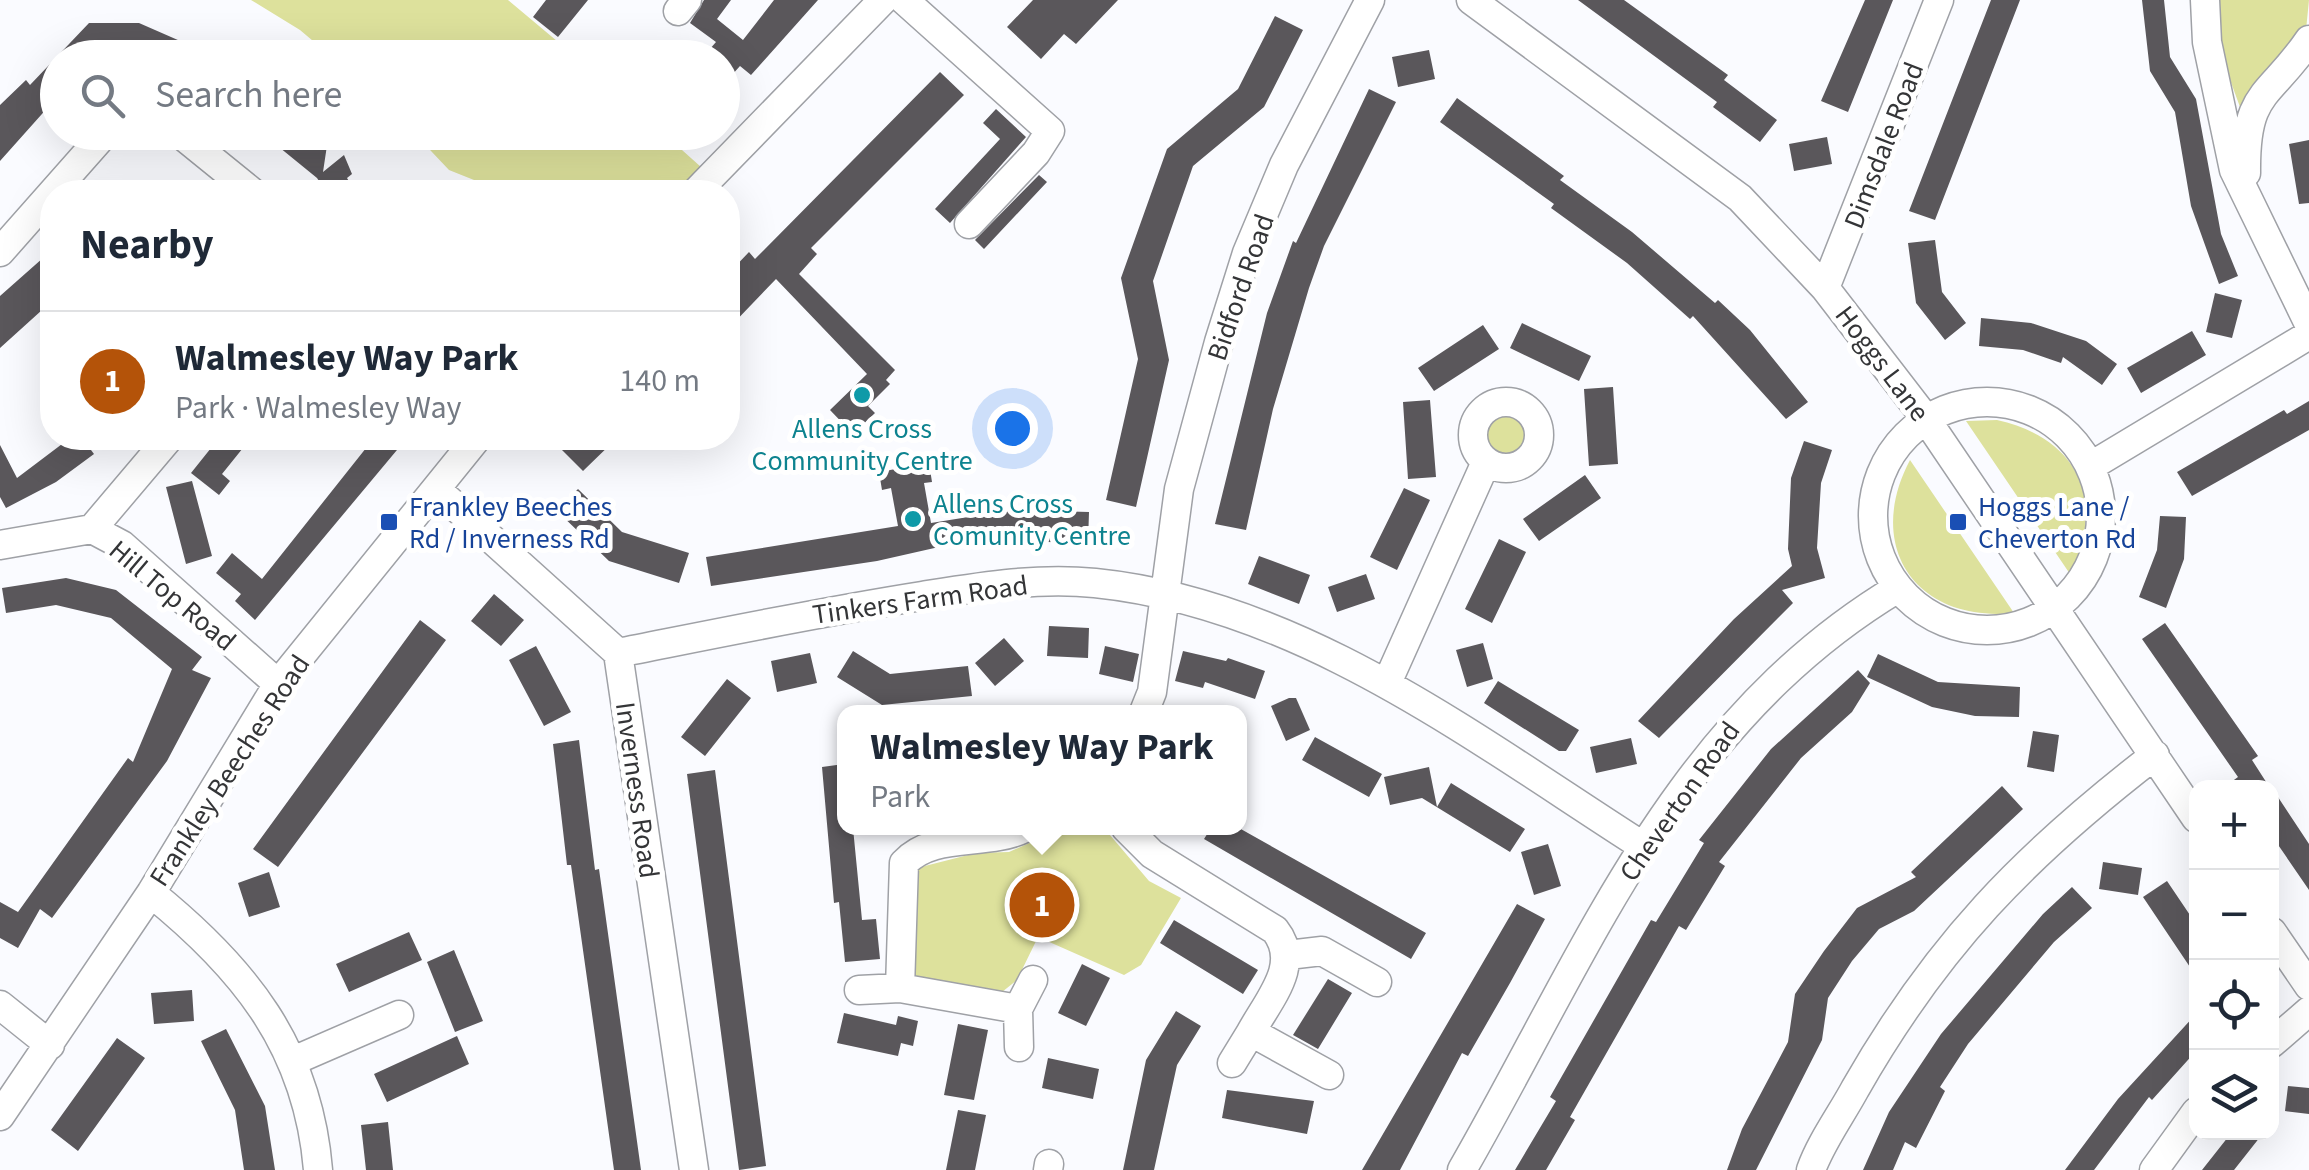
<!DOCTYPE html>
<html lang="en">
<head>
<meta charset="utf-8">
<style>
  :root { --surface:#fff; --page:#f2f2f3; --text:#1f2937; --muted:#747a83; --line:#e0e1e3; --accent:#b45309 }
  body { margin:0; font-family:"Source Sans 3",sans-serif; background:var(--page); color:var(--text) }
  .controls { position:absolute; right:30px; bottom:30px; display:grid; overflow:hidden; border-radius:20px; box-shadow:0 10px 40px #0002 }
  .controls button { width:90px; height:90px; display:grid; place-items:center; padding:0; border:0; border-bottom:2px solid var(--line); background:var(--surface); color:var(--text); font:50px sans-serif }
  .you { position:absolute; left:1012px; top:428px; width:35px; height:35px; margin:-25px; border:8px solid #fff; border-radius:50%; background:#1a73e8; box-shadow:0 0 0 15px #1a73e833 }
  .badge { display:grid; place-items:center; width:65px; height:65px; border-radius:50%; background:var(--accent); color:#fff; font-size:32px; font-weight:700 }
  .pin { position:absolute; translate:-50% -50%; border:5px solid #fff; box-shadow:0 2px 10px #0006 }
  .popup { position:absolute; left:837px; top:705px; width:410px; height:130px; box-sizing:border-box; display:grid; place-content:center; border-radius:20px; background:var(--surface); filter:drop-shadow(0 2px 8px #0005); font-size:32px; white-space:nowrap; color:var(--muted) }
  .popup b { font-size:38px; color:var(--text) }
  .popup::after { content:''; position:absolute; left:50%; top:100%; margin-left:-20px; border:20px solid transparent; border-top-color:var(--surface) }
  .list { margin:0; padding:0; list-style:none }
  h2 { display:flex; justify-content:space-between; align-items:center; height:130px; margin:0; padding:0 40px; font-size:42px }
  h2 small { font-size:32px; font-weight:400; color:var(--muted) }
  .list li { display:grid; grid-template-columns:65px 1fr auto; gap:30px; align-items:center; box-sizing:border-box; height:140px; padding:0 40px; border-top:2px solid var(--line) }
  .list b { display:block; font-size:38px; white-space:nowrap }
  .list p { margin:0; font-size:32px; white-space:nowrap; color:var(--muted) }
  .list em { font-size:32px; font-style:normal; color:var(--muted) }
  .icon { flex:none; width:55px; height:55px; fill:none; stroke:currentColor; stroke-width:2; stroke-linecap:round; stroke-linejoin:round }
  .map { position:relative; flex:none; width:2309px; height:1170px; overflow:hidden }
  .search { position:absolute; background:var(--surface); box-shadow:0 10px 40px #0002; left:40px; top:40px; width:700px; height:110px; display:flex; align-items:center; gap:25px; box-sizing:border-box; padding:0 35px; border-radius:55px; color:var(--muted); font-size:38px }
  .panel { position:absolute; background:var(--surface); box-shadow:0 10px 40px #0002; left:40px; top:180px; width:700px; height:270px; border-radius:40px }
  .map>svg:first-child { display:block }
  .green { fill:#dde19c }
  .building { fill:#5a575b }
  .lines { fill:none; stroke-linecap:round; stroke-linejoin:round }
  .minor-casing { stroke:#9fa1a6; stroke-width:31 }
  .minor { stroke:#fff; stroke-width:28 }
  .culture-dot { fill:#0f9aa8; stroke:#fff; stroke-width:4 }
  .transit-dot { fill:#1a4fb4; stroke:#fff; stroke-width:4 }
  .labels { text-anchor:middle; stroke-width:10; stroke-linejoin:round; paint-order:stroke }
  .street-label { font-size:28px; fill:#343537; stroke:#fff }
  .culture-label { font-size:28px; fill:#0d838f; stroke:#fff }
  .transit-label { font-size:28px; fill:#164399; stroke:#fff; text-anchor:start }
</style>
</head>
<body>
<div class="map">
<svg width="2309" height="1170" viewBox="0 0 2309 1170">
  <rect width="100%" height="100%" fill="#fafbff"/>
  <path class="green" d="M251 0H508L576 57H332L300 30Z
    M2210 0H2309L2306 30 2240 107 2225 66Z
    M414 133H663L701 167 674 192H504L449 170Z
    M1484 435a23 23 0 1 1 46 0a23 23 0 1 1-46 0Z
    M1997 420C2078 438 2107 500 2070 574L1966 421Z
    M1910 460 2014 613C1916 623 1864 547 1910 460Z
    M1063 828H1104L1149 881 1181 898 1141 965 1124 975 1038 937 1017 980 1002 992 912 984 917 868 976 853 1009 852Z"/>
  <path class="building" d="M546 0H588L558 37 533 17Z
    M704 0H731L717 19 743 40 774 0H818L751 75 740 66 722 86V58H702L716 42 690 23Z
    M1033 0H1118L1076 44 1064 34 1041 59 1007 27Z
    M1578 0H1624L1728 75 1724 80 1777 120 1760 142 1713 107 1717 102Z
    M1865 0H1893L1848 112 1821 101Z
    M1991 0H2020L1935 220 1909 211Z
    M2142 0H2164L2170 57 2196 99 2221 234 2238 276 2219 284 2191 206 2175 112 2150 71Z
    M1275 16 1303 30 1264 107 1193 166 1153 281 1169 360 1136 507 1106 500 1138 359 1121 278 1167 149 1238 89Z
    M89 23H139L219 58H160L144 50 58 58V96L0 161V105L26 80 30 85Z
    M1429 50 1435 79 1398 87 1392 57Z
    M940 72 964 95 811 248 817 254 799 274 895 370 886 380 890 384 868 406 875 413 853 434 830 410 867 374 776 279 728 329V274L749 252 755 259Z
    M1369 89 1396 102 1324 246 1309 288 1273 409 1246 530 1215 524 1267 313 1293 241 1296 243Z
    M1457 98 1564 176 1560 180 1632 232 1715 303 1718 300 1750 330 1808 402 1786 419 1693 316 1690 319 1627 263 1551 208 1554 204 1440 122Z
    M996 109 1026 137 950 223 935 209 1000 139 983 123Z
    M329 132 323 172 344 155 352 174 347 178 355 192H326L317 178 274 143Z
    M1827 137 1832 164 1794 171 1789 144Z
    M2309 140V203L2299 204 2289 144Z
    M1039 175 1047 182 984 249 975 240Z
    M1935 240 1942 292 1966 323 1945 340 1916 303 1908 243Z
    M52 250V301L0 348V296Z
    M2215 293 2242 300 2232 338 2206 332Z
    M1981 318 2031 323 2086 341 2117 364 2102 385 2063 357 2061 363 2023 350 1979 346Z
    M1522 323 1591 356 1579 381 1510 348Z
    M1483 325 1499 349 1434 391 1418 368Z
    M2192 331 2206 355 2141 393 2127 368Z
    M1613 387 1618 464 1589 466 1584 389Z
    M1430 400 1436 477 1408 479 1403 402Z
    M2309 401V430L2192 496 2177 472 2284 410 2287 414Z
    M70 438H102L91 450 94 454 56 482 6 508 0 497V445L17 478Z
    M219 438H251L222 474 230 481 219 495 191 473Z
    M374 438H407L255 620 235 601 241 594 216 573 232 553 262 579Z
    M572 438H617L583 471 561 449Z
    M1804 441 1832 450 1821 483 1817 548 1825 578 1782 590 1793 603 1659 738 1638 721 1734 619 1792 566 1788 549 1791 478Z
    M929 463 932 482 924 483 931 523 1012 510 1089 512 1088 543 1010 541 962 548 961 542 877 561 711 586 706 557 898 526 891 488 882 490 879 472Z
    M1585 475 1601 498 1539 541 1523 519Z
    M192 481 212 556 186 564 166 487Z
    M1404 488 1430 500 1397 570 1370 557Z
    M578 489 622 532 689 553 679 583 609 561 557 511Z
    M2160 516 2186 517 2184 559 2166 608 2139 597 2157 550Z
    M1499 539 1526 552 1492 623 1465 609Z
    M1259 556 1310 575 1299 604 1248 584Z
    M1366 574 1375 599 1337 612 1328 587Z
    M66 578 116 590 202 657 192 670 211 678 167 761 52 918 40 909 18 948 0 938V902L18 912 128 758 133 762 172 669 111 618 56 605 6 613 2 588Z
    M494 594 524 620 501 646 471 621Z
    M420 620 446 640 278 867 253 849Z
    M2165 623 2258 756 2252 760 2270 788H2223L2238 777 2142 639Z
    M1049 626 1089 628 1088 658 1047 656Z
    M1004 638 1024 661 995 686 975 663Z
    M1483 643 1493 679 1467 687 1456 650Z
    M536 646 571 712 544 726 509 660Z
    M1105 646 1139 654 1133 682 1099 674Z
    M853 651 890 674 968 666 972 696 882 705 837 677Z
    M1183 651 1226 661 1228 658 1265 671 1255 699 1205 682 1203 688 1175 681Z
    M810 653 817 683 777 692 771 661Z
    M1878 654 1938 682 2020 687 2019 717 1975 716 1932 707 1867 677Z
    M1858 670 1870 683 1852 712 1801 758 1719 862 1725 866 1686 930 1679 926 1570 1117 1575 1120 1546 1170H1515L1556 1101 1550 1097 1651 920 1656 922 1704 843 1699 840 1771 749Z
    M727 679 751 698 705 756 681 737Z
    M1498 681 1579 730 1566 751H1559L1484 703Z
    M1289 698H1296L1310 730 1286 741 1271 706Z
    M2033 731 2059 735 2054 772 2027 767Z
    M1315 737 1382 774 1369 797 1302 760Z
    M1631 738 1637 764 1596 773 1590 747Z
    M579 740 595 870 599 869 641 1170H614L571 865H567L553 744Z
    M844 764V828H853L862 920 876 919 880 959 845 962 839 902 834 903 822 767Z
    M1429 767 1437 807 1451 783 1525 829 1510 852 1422 798 1390 805 1384 777Z
    M715 770 766 1166 739 1170 687 774Z
    M2002 786 2023 809 1914 911 1879 929 1852 961 1828 998 1822 1040 1756 1170H1727L1742 1129 1788 1042 1795 994 1824 951 1857 908 1916 877 1911 872Z
    M2272 788 2309 844V890L2272 836Z
    M1211 828H1239L1426 933 1411 959 1204 839Z
    M1548 844 1561 886 1534 895 1521 852Z
    M2103 862 2142 868 2138 895 2099 889Z
    M269 872 280 907 249 917 238 883Z
    M2167 881 2196 924V976L2143 897Z
    M2072 887 2092 908 2054 942 1968 1044 1940 1087 1945 1091 1916 1148 1905 1142 1893 1170H1863L1889 1112 1941 1034 2043 914Z
    M1517 904 1545 919 1510 983 1468 1056 1462 1053 1400 1170H1362Z
    M1174 920 1258 970 1243 994 1160 943Z
    M409 932 422 960 349 992 336 964Z
    M454 950 483 1021 455 1032 427 962Z
    M1082 964 1110 978 1086 1026 1058 1013Z
    M1328 979 1352 993 1318 1049 1293 1035Z
    M192 990 194 1021 154 1024 151 993Z
    M1176 1011 1201 1026 1177 1065 1154 1170H1123L1146 1060Z
    M844 1013 896 1025 898 1016 918 1021 913 1046 901 1043 898 1056 837 1043Z
    M2196 1014V1051L2152 1100 2149 1097 2094 1170H2065L2118 1099Z
    M958 1024 988 1030 974 1100 944 1095Z
    M226 1029 265 1106 275 1170H244L235 1110 201 1041Z
    M457 1036 469 1064 387 1102 374 1074Z
    M117 1038 145 1058 78 1151 51 1130Z
    M1048 1058 1099 1069 1093 1099 1042 1088Z
    M2288 1086 2309 1088V1114L2285 1111Z
    M1227 1090 1314 1101 1307 1134 1222 1118Z
    M958 1110 986 1115 975 1170H946Z
    M388 1122 393 1170H366L361 1125Z
    M2232 1132H2264L2234 1170H2202Z"/>
  <g class="lines">
    <g class="minor-casing">
      <path id="minor" d="M904 0 1050 131 1036 153 969 224
        M1471 0 1740 198 1825 288 1926 419 2196 818
        M2205 0 2207 42 2234 170 2309 324
        M678 11 687 0
        M178 132 252 192
        M2246 173C2245 89 2269 99 2309 40
        M696 192 883 0
        M0 252 106 132
        M1825 288 1939 0
        M1473 435a33 33 0 1 1 66 0a33 33 0 1 1-66 0Z
        M1873 516a114 114 0 1 1 228 0a114 114 0 1 1-228 0Z
        M2091 466 2309 335
        M436 489 618 653 694 1170
        M92 529 169 438
        M0 545 92 529 122 545 278 684
        M618 653C719 633 820 612 922 596 979 587 1037 577 1095 583 1300 604 1472 737 1641 845
        M1387 683 1486 462
        M1144 712 1152 692 1179 489 1219 342 1247 253 1284 165 1370 0
        M1025 828C986 847 934 831 904 863L900 988 1018 1009 1033 980
        M1126 828 1152 854 1275 930C1302 964 1269 999 1251 1032L1329 1075
        M151 893C244 968 308 1047 318 1170
        M2272 932 2309 986
        M1288 955 1322 951 1377 982
        M859 990 900 988
        M0 1005 50 1045
        M1018 1009 1019 1047
        M2272 1043 2309 1011
        M293 1061 399 1015
        M1232 1063 1251 1032
        M0 1116 151 893 278 684 477 438
        M1048 1170 1049 1164
        M1462 1170C1587 953 1673 723 1898 588
        M1811 1170C1821 1142 1841 1115 1855 1089 1937 945 2024 856 2155 755
        M2154 1170 2196 1112"/>
    </g>
    <use href="#minor" class="minor"/>
  </g>
  <g class="culture-dot">
    <circle cx="862" cy="395" r="10"/>
    <circle cx="913" cy="519" r="10"/>
  </g>
  <g class="transit-dot">
    <rect x="379" y="512" width="20" height="20" rx="5"/>
    <rect x="1948" y="512" width="20" height="20" rx="5"/>
  </g>
  <g class="labels">
    <g class="street-label">
      <text transform="translate(1883 145) rotate(-69)" y="10">Dimsdale Road</text>
      <text transform="translate(1240 287) rotate(-71)" y="10">Bidford Road</text>
      <text transform="translate(1883 363) rotate(53)" y="10">Hoggs Lane</text>
      <text transform="translate(173 595) rotate(40)" y="10">Hill Top Road</text>
      <text transform="translate(920 599) rotate(-8)" y="10">Tinkers Farm Road</text>
      <text transform="translate(229 770) rotate(-57)" y="10">Frankley Beeches Road</text>
      <text transform="translate(638 790) rotate(82)" y="10">Inverness Road</text>
      <text transform="translate(1679 801) rotate(-55)" y="10">Cheverton Road</text>
    </g>
    <g class="culture-label">
      <text x="862" y="438">Allens Cross<tspan x="862" dy="32">Community Centre</tspan></text>
      <text x="933" y="513" text-anchor="start">Allens Cross<tspan x="933" dy="32">Comunity Centre</tspan></text>
    </g>
    <g class="transit-label">
      <text x="409" y="516">Frankley Beeches<tspan x="409" dy="32">Rd / Inverness Rd</tspan></text>
      <text x="1978" y="516">Hoggs Lane /<tspan x="1978" dy="32">Cheverton Rd</tspan></text>
    </g>
  </g>
</svg>
<div class="controls">
<button>+</button>
<button>−</button>
<button><svg class="icon" aria-label="locate" viewBox="0 0 24 24"><circle cx="12" cy="12" r="6"/><path d="M12 2v4M12 18v4M2 12h4M18 12h4"/></svg></button>
<button><svg class="icon" aria-label="layers" viewBox="0 0 24 24"><path d="M12 4l9 5-9 5-9-5zM3 14l9 5 9-5"/></svg></button>
</div>
<div class="you"></div>
<div class="pin badge" style="left:1042px;top:905px">1</div>
<div class="popup"><b>Walmesley Way Park</b>Park</div>
<div class="search"><svg class="icon" aria-label="search" viewBox="0 0 24 24"><circle cx="10" cy="10" r="6"/><path d="M15 15l6 6"/></svg>Search here</div>
<section class="panel">
<h2>Nearby<small></small></h2>
<ul class="list">
<li><span class="badge">1</span><div><b>Walmesley Way Park</b><p>Park · Walmesley Way</p></div><em>140 m</em></li>
</ul>
</section>
</div>
</body>
</html>
